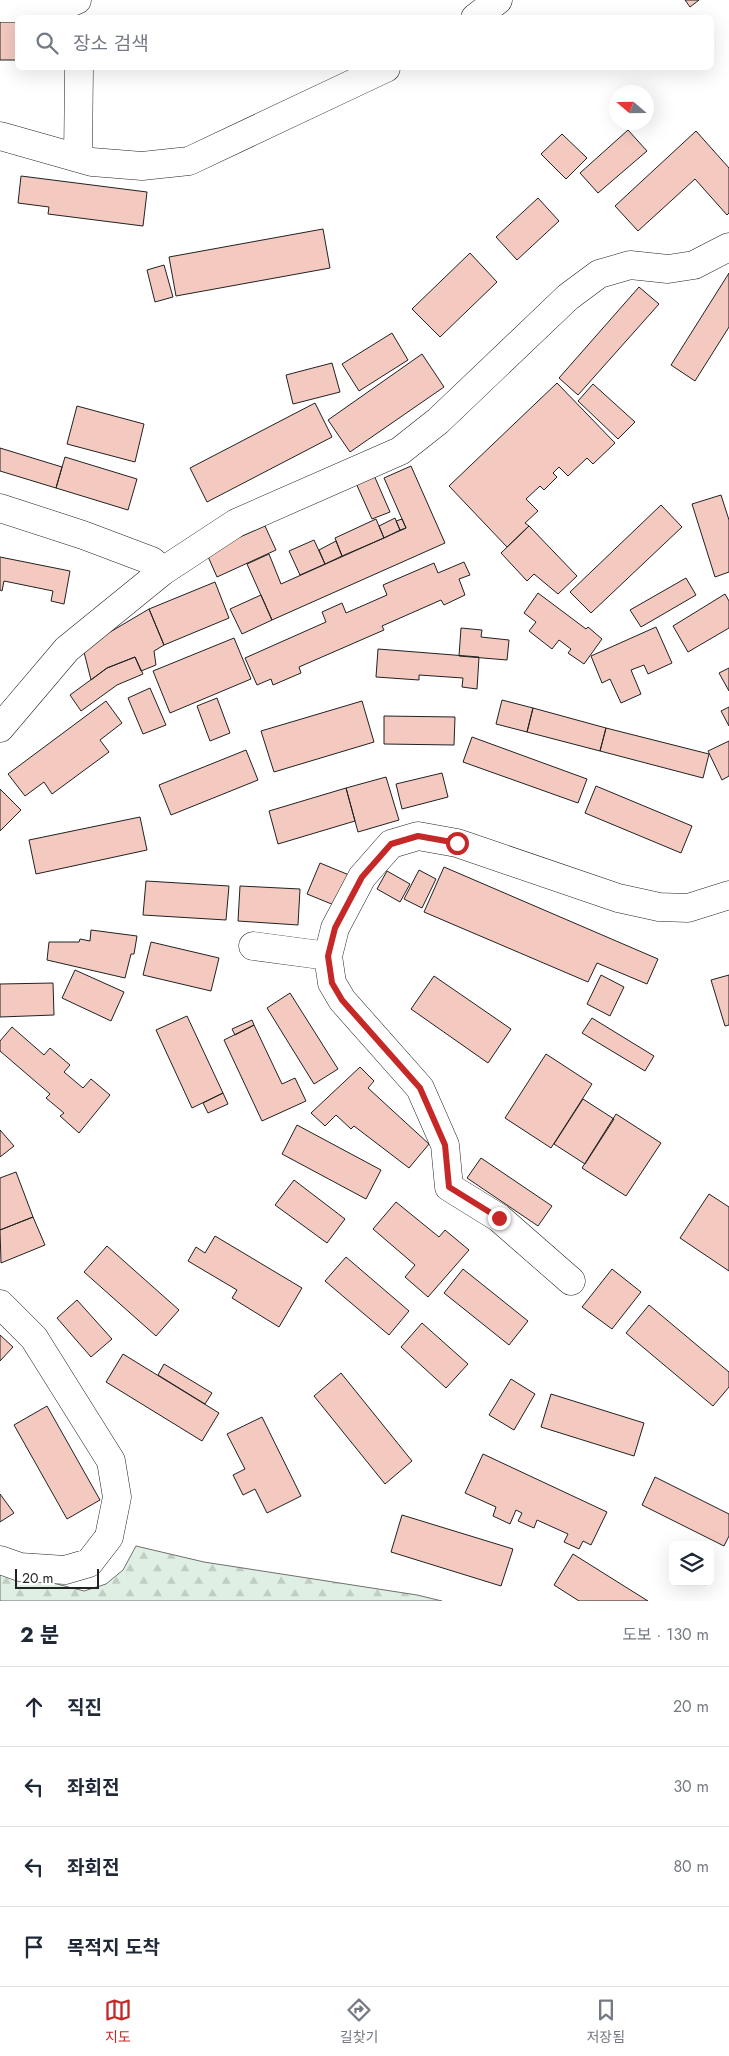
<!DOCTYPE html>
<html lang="ko">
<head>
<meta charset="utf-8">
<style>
  :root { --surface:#fff; --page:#f6f6f7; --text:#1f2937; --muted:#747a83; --line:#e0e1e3; --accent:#c62828 }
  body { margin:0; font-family:Jost,"Noto Sans KR",sans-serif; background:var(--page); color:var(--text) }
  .controls { position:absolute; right:15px; bottom:15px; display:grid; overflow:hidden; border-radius:8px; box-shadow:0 5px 20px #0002 }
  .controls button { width:45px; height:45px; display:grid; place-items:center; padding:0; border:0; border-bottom:1px solid var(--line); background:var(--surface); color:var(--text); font:25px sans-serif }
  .compass { position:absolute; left:609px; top:85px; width:45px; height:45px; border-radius:50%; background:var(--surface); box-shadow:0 5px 20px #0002; rotate:290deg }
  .scale { position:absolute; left:15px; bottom:12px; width:84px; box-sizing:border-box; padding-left:5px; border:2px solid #222; border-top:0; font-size:14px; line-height:18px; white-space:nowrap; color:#222; -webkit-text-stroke:4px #fff; paint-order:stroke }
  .stop { position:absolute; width:15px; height:15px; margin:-11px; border:4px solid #c62828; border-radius:50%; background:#fff }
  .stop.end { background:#c62828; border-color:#fff; box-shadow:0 1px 5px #0008 }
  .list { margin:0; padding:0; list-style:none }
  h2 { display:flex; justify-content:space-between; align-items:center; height:65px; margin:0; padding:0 20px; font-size:21px }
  h2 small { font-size:16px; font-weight:400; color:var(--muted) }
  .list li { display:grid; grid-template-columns:32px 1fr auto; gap:15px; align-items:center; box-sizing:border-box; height:80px; padding:0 20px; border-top:1px solid var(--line) }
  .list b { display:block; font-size:19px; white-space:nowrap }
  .list em { font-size:16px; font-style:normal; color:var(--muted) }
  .icon { flex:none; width:28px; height:28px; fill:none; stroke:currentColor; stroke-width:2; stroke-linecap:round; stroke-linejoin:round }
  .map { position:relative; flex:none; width:729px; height:1601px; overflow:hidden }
  .search { position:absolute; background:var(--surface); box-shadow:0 5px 20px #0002; left:15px; right:15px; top:15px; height:55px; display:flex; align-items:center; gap:12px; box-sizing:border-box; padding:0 18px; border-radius:8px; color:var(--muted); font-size:19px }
  .sheet { height:385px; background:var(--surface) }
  nav { display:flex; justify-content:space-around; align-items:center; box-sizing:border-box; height:70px; border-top:1px solid var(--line); background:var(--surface); font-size:14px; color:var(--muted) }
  nav a { display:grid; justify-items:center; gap:2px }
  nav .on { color:var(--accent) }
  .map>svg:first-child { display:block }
  .forest { fill:url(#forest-firs); stroke:#6f6f6f }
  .building { fill:#f3c9c0; stroke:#222 }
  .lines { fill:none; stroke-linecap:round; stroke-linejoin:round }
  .minor-casing { stroke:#222; stroke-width:29 }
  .minor { stroke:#fff; stroke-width:28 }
  .route { stroke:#c62828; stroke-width:6 }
</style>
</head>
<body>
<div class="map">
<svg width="729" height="1601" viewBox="0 0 729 1601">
  <defs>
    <pattern id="forest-firs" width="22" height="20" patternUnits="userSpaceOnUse" patternTransform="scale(1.25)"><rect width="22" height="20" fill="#e0efe3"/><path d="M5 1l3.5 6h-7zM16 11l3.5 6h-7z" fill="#c0cdc2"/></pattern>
  </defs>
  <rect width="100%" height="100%" fill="#fff"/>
  <path class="forest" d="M136 1546 204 1562 417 1595 442 1601H0V1567L22 1575 84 1591 106 1584 123 1570Z"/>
  <path class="building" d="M685 0H699L690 7Z
    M77 16 18 18V60H0V17Z
    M628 130 647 151 598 193 580 173Z
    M696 131 729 168V213L727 215 695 179 638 231 615 206Z
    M562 134 587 158 566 179 541 154Z
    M21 176 147 192 143 226 48 214 49 207 18 203Z
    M538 198 559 221 517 260 496 237Z
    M323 229 330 268 176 296 169 257Z
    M470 253 497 282 440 337 412 309Z
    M164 265 173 297 155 302 147 270Z
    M729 273V327L695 381 671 365Z
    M639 287 659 304 578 395 559 378Z
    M392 333 408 360 359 391 342 364Z
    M422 354 444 387 350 452 328 420Z
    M332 363 340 392 293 404 286 375Z
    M557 383 615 443 593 464 587 458 568 476 559 467 553 473 557 477 544 490 540 486 526 499 538 511 525 523 529 526 507 547 449 486Z
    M593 384 635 422 618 439 578 401Z
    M315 403 332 437 207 502 190 468Z
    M77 406 144 424 135 462 67 444Z
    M0 448 62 467 56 488 0 471Z
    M65 457 137 479 128 510 56 488Z
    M411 466 445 543 272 620 247 564 269 554 281 584 406 528 384 478Z
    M373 473 390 512 372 519 355 481Z
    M721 495 729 520V572L715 577 692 504Z
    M661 505 682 527 591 613 570 592Z
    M395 518 400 530 384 538 379 526Z
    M376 519 384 538 342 556 335 538Z
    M402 519 406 528 400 530 396 521Z
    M265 526 276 550 217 577 206 552Z
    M529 526 577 576 558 594 534 574 527 581 501 553Z
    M314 540 325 564 300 575 289 551Z
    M336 541 342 556 325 564 319 550Z
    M0 557 70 571 64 604 51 601 53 591 4 581 2 591 0 590Z
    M464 562 470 575 459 579 465 595 444 605 441 600 382 626 384 630 299 667 301 673 273 685 271 679 257 685 245 658 326 622 322 612 342 603 346 613 387 595 383 585 434 563 438 573Z
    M686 578 696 595 641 627 630 610Z
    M215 582 229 618 164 645 149 609Z
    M538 593 586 629 588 627 602 639 584 664 568 653 571 649 559 640 552 649 529 631 536 622 524 613Z
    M725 594 729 601V628L688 652 673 626Z
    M261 595 272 620 242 634 230 609Z
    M149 609 164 645 154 651 156 665 141 671 135 657 107 668 91 680 83 648Z
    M656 627 672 663 648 674 644 665 631 670 641 694 621 703 610 679 602 683 591 656Z
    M461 628 482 630 481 637 509 640 507 660 459 656Z
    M234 638 251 679 170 713 153 671Z
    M378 649 479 657 477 689 462 687 463 678 419 675V680L376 677Z
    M135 657 143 674 117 685 81 711 70 695 107 668Z
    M729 668V691L719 673Z
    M150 688 166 725 143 734 128 698Z
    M217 698 230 733 210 741 197 706Z
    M502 700 533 708 527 732 496 724Z
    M106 701 122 723 100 740 109 752 52 794 44 782 25 796 8 774Z
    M362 701 374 742 274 772 261 731Z
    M729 707V726L721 711Z
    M533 708 606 728 600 751 527 732Z
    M384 716 455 717 454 745 384 744Z
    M606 728 709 754 703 778 600 751Z
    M472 737 587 779 578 803 463 762Z
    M729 741V776L722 780 708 751Z
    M246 750 258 780 171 815 159 785Z
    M442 773 448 797 402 809 396 784Z
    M386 777 399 820 358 832 346 788Z
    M596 786 692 826 681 853 585 813Z
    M346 788 355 821 278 844 269 811Z
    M0 789 21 810 0 831Z
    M140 817 147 850 36 874 29 840Z
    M320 863 354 877 334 905 307 894Z
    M444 867 658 959 647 984 597 963 588 982 424 912Z
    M419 870 436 879 422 908 404 899Z
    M387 871 410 884 400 902 377 889Z
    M146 881 229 886 226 920 143 915Z
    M240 886 300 889 298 925 238 921Z
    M91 930 137 936 134 954H131L125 978 47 960 49 942H79L80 939 90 941Z
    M151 942 219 958 211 991 143 975Z
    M75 970 124 992 111 1021 62 998Z
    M601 975 624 987 610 1016 587 1004Z
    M729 975V1025L725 1026 711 980Z
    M434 976 511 1029 488 1063 411 1009Z
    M53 983 54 1015 0 1017V984Z
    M290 993 338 1069 314 1084 267 1008Z
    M187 1016 223 1093 192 1108 156 1030Z
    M592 1018 654 1056 645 1071 582 1033Z
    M252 1020 254 1025 235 1035 232 1029Z
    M254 1025 282 1084 295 1078 306 1101 262 1121 224 1040Z
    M12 1027 44 1055 50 1048 70 1065 64 1072 83 1088 91 1079 110 1095 79 1133 60 1116 64 1113 46 1098 50 1094 0 1051V1041Z
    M546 1054 592 1084 551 1148 505 1118Z
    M360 1067 374 1081 368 1088 429 1144 409 1168 354 1126 351 1129 336 1115 325 1126 311 1113Z
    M223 1093 228 1104 208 1113 203 1103Z
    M583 1099 614 1119 585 1164 554 1144Z
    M616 1114 661 1143 626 1196 582 1168Z
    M297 1125 381 1170 366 1199 282 1154Z
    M0 1130 14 1146 0 1157Z
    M481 1158 552 1206 538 1226 467 1178Z
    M16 1172 33 1217 0 1230V1178Z
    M294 1180 345 1219 327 1243 275 1205Z
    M709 1194 729 1207V1271L680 1238Z
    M396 1202 439 1237 445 1230 469 1250 428 1297 405 1277 415 1265 373 1229Z
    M33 1217 45 1245 1 1263 0 1230Z
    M215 1236 302 1288 279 1327 232 1298 237 1290 188 1261 196 1247 205 1253Z
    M107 1246 179 1310 156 1336 84 1272Z
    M346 1257 409 1311 389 1335 325 1281Z
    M463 1269 528 1321 509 1345 444 1293Z
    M612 1269 641 1292 612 1329 582 1307Z
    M77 1300 112 1339 91 1357 57 1318Z
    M649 1305 729 1372V1387L713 1406 626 1333Z
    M422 1323 468 1364 446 1388 401 1347Z
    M0 1335 13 1347 0 1361Z
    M123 1354 219 1413 202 1441 106 1382Z
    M164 1364 212 1393 205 1404 158 1375Z
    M341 1373 412 1461 385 1484 314 1396Z
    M511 1379 535 1394 514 1430 489 1415Z
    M551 1394 644 1423 634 1456 541 1427Z
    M47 1406 100 1500 67 1519 14 1425Z
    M262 1417 301 1496 267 1513 255 1489 243 1495 233 1475 245 1469 227 1434Z
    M483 1454 607 1512 591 1545 583 1541 579 1549 564 1542 568 1534 537 1520 534 1528 518 1521 522 1513 516 1510 510 1524 493 1516 496 1507 465 1493Z
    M655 1477 729 1514V1536L724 1546 642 1505Z
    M0 1494 14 1513 0 1522Z
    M402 1515 513 1549 501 1586 391 1552Z
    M573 1554 648 1601H579L554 1585Z"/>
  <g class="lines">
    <g class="minor-casing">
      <path id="minor" d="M0 8 56 9 77 0
        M475 18 498 0
        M0 136 92 162 142 166 189 161 386 68
        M78 158 79 68
        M0 508 83 535 152 561 163 571
        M0 728 67 649 163 571 236 523 400 451 438 421 568 297 599 274 630 265 668 269 694 265 729 247
        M253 946 328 956
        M571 1281 499 1218 449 1187 445 1145 420 1088 342 1000 332 983 328 956 335 928 362 877 391 844 418 836 457 843 618 898 659 907 688 908 729 895
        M0 1304 34 1338 111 1461 117 1497 109 1537 89 1563 65 1570 20 1567 0 1560"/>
    </g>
    <use href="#minor" class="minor"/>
  </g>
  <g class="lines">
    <path class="route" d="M457 843 418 836 391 844 362 877 335 928 328 956 332 983 342 1000 420 1088 445 1145 449 1187 499 1218"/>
  </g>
</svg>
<div class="controls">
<button><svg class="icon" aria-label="layers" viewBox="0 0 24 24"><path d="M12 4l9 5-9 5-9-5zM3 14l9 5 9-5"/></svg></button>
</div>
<svg class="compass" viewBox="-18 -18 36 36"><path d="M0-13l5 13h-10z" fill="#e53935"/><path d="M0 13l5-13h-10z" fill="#747a83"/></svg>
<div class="scale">20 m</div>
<div class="stop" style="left:457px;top:843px"></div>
<div class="stop end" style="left:499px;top:1218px"></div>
<div class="search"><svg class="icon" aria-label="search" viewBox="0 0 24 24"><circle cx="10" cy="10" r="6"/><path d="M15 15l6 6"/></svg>장소 검색</div>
</div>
<section class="sheet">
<h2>2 분<small>도보 · 130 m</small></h2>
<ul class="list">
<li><svg class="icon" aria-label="ahead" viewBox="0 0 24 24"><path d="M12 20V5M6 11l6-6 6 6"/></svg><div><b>직진</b></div><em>20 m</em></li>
<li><svg class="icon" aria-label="left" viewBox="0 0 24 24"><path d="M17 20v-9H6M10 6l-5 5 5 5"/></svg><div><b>좌회전</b></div><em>30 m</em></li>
<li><svg class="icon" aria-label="left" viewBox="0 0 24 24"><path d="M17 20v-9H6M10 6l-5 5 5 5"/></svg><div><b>좌회전</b></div><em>80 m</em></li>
<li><svg class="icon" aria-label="arrive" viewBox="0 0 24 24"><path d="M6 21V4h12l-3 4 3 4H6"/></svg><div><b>목적지 도착</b></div></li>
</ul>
</section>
<nav>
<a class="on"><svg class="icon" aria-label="map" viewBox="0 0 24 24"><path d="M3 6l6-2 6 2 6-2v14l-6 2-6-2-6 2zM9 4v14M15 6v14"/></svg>지도</a>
<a><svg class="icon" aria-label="directions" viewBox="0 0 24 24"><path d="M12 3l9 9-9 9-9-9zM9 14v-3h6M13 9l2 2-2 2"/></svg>길찾기</a>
<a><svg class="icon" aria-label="saved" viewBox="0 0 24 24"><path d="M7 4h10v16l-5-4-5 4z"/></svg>저장됨</a>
</nav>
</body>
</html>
